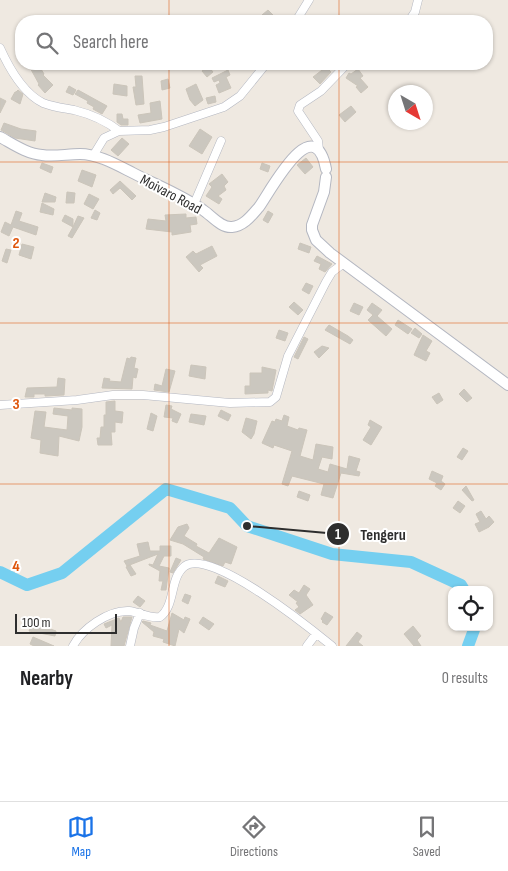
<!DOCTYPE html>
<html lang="en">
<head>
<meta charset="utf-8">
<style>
  :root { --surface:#fff; --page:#f6f6f6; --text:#202124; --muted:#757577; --line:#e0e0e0; --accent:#1a73e8 }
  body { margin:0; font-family:"Sofia Sans Condensed",sans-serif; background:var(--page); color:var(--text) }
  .controls { position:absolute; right:15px; bottom:15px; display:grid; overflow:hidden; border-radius:10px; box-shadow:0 1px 4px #0004 }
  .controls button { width:45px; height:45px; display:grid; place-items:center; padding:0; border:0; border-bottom:1px solid var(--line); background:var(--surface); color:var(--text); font:25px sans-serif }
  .compass { position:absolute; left:388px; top:85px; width:45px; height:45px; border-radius:50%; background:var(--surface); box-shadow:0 1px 4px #0004; rotate:141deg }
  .scale { position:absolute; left:15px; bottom:12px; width:102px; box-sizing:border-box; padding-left:5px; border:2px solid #2e2e2e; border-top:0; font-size:14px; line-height:18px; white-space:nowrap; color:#2e2e2e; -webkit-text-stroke:4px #fff; paint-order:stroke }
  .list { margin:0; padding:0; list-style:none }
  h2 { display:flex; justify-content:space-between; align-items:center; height:65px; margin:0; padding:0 20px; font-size:21px }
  h2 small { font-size:16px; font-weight:400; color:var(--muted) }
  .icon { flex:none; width:28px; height:28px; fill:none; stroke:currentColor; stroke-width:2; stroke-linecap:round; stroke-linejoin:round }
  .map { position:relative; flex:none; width:508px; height:646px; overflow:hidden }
  .search { position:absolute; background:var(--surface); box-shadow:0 1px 4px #0004; left:15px; right:15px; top:15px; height:55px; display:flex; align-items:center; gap:12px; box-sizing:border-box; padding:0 18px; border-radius:20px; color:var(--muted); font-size:19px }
  .sheet { height:155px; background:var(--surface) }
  nav { display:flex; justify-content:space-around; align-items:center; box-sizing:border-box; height:70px; border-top:1px solid var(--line); background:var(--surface); font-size:14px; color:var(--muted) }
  nav a { display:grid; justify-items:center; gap:2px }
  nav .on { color:var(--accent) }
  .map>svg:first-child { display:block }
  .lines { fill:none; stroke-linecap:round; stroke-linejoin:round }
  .river { stroke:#75cff0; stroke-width:12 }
  .building { fill:#cbc7bf; stroke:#cbc5ba }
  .minor-casing { stroke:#b4b7c1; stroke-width:9 }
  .tertiary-casing { stroke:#b4b7c1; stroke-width:12 }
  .minor { stroke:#fff; stroke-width:8 }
  .tertiary { stroke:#fff; stroke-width:10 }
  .grid { fill:none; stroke:#df570e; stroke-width:1; stroke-opacity:0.55 }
  .labels { text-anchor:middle; stroke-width:4; stroke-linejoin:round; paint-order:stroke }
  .street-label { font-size:15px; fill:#2e2e2e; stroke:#fff }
  .grid-label { font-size:16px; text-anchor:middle; font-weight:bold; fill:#df570e; stroke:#fff; stroke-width:4; stroke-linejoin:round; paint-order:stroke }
  .leader { fill:none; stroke:#2e2e2e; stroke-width:2 }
  .callout-dot { fill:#2e2e2e; stroke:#fff; stroke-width:2 }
  .mark-label { font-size:15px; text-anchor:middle; font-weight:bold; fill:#fff }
  .callout-label { font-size:16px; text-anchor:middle; font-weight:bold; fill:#2e2e2e; stroke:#fff; stroke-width:4; stroke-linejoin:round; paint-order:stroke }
</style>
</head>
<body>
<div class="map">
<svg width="508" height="646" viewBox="0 0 508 646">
  <rect width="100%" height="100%" fill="#efe9e1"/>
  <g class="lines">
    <path class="river" d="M0 572 27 585 62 573 166 489 230 508 247 526 332 554 411 562 461 585 464 590
      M468 646 475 627"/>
  </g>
  <path class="building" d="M268 10 273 15 267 20 262 15Z
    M28 64H38L44 74 43 75 53 85 45 93 38 85 39 84Z
    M208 66 213 72 207 77 202 71Z
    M326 67 331 72 320 84 313 77Z
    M358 69 363 76 360 78 368 87 361 93 356 87 358 86 346 78 349 73 351 74Z
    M228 70 230 75 226 77 231 88 219 93 216 85 220 83 219 80 214 82 212 78Z
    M135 76H142L144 104 136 105 133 87H136Z
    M168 79 170 88 162 90 161 81Z
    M114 84 127 86V96L113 94Z
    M196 84 203 100 195 106 190 100 186 89Z
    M69 86 76 90 73 95 66 92Z
    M18 90 23 94 20 104 11 99 15 92H16Z
    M78 90 107 106 102 114 93 109 94 107 87 103 88 101 75 94Z
    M215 96 216 102 208 104 206 98Z
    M0 98 6 101 0 113Z
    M160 101 162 119 140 123 138 115 151 113 150 103Z
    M351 106 356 112 345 122 339 115Z
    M117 114H122L123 119H128V125H121L117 122Z
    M4 123 21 129 36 131 35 141 15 138 1 130Z
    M200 129 212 137 202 154 189 146Z
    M122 138 129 144 118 156 111 150Z
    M306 158 313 167 305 174 297 165Z
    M42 163 53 167 51 173 40 168Z
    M262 163 270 166 268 172 260 169Z
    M82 170 96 175 92 187 78 181Z
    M222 174 228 182 224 186 226 190 218 196 222 199 219 204 206 196 212 187 209 184Z
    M120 181 136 196 132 200 120 188 113 194 110 190Z
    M67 192 75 193 74 203H66Z
    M45 193 56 197 55 202H42Z
    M89 194 99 199 93 209 84 204Z
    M42 203 54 209 53 215 40 212Z
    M95 210 100 213 97 220 91 218Z
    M16 211 22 213 19 221 38 227 36 235 13 227 9 236 1 232 5 222 11 225Z
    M268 211 273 214 268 223 263 220Z
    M186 214V218L196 217 197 224 190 225 191 232 172 235V232L146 229 148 219 166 221 165 215Z
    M65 215 73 219V227L78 216 84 218 72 238 68 236 73 227 62 221Z
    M300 243 311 247 309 253 298 249Z
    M22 244 34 247 31 259 19 255Z
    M212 246 217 256 200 265 203 268 199 272 186 257 193 251 196 254Z
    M6 249 11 250 7 263 2 261Z
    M317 256 332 264 325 272 319 269 321 264 314 261Z
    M306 283 313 286 309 294 302 290Z
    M294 302 303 310 298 315 289 307Z
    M354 303 363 307 359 315 350 311Z
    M372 303 382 310 377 316 392 329 386 336 368 320 373 315 367 310Z
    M398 320 412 329 408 334 395 325Z
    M329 325 348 336 353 340 350 344 325 330Z
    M415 328 422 334 419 338 411 333Z
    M279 330 288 333 285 341 276 338Z
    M423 335 432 341 426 351 430 353 426 361 414 355Z
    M304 337 308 339 298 359 294 357Z
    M322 346 329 348 319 358 314 352Z
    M131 357 136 358 134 368 138 369 136 378 133 377 132 389 102 388 104 378 110 379 109 381 121 382 127 358 130 359Z
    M191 365 206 367 205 379 189 376Z
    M262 367 276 370 272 391 268 390V393L245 394V386H250V373H262Z
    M166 369 175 371 169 392 154 390 155 384 162 386Z
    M58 378 65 379 64 395 45 396V394H34V397H25L27 388 57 387Z
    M464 389 472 398 467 402 459 394Z
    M439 393 443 400 437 404 432 397Z
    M115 401V411L123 412 122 423 115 422V432H111L112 445H98L97 438H100L101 427H104V415H106V402Z
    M166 405 172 406 171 409 181 414 177 423 172 421 173 418 164 417Z
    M54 408 72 410V408L82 409V427L79 441 59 436 58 456 40 453 41 440 31 438 35 411 46 412 44 427 67 430 68 416 53 414Z
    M221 410 231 415 228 421 218 416Z
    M151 413 157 416 153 431 147 429Z
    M191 414 206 416 204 425 189 422Z
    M284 415 289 417 287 426 298 430 299 428 307 430 300 456 313 460 316 444 333 447 332 459 322 457 318 469 328 472 330 464 347 469 349 456 360 459 356 471 360 472 359 476 341 473 333 498 321 495 324 484 292 476 288 486 282 484 292 451 274 445 273 448 262 443 272 421 275 422 276 419 282 421Z
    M246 418 257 421 254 434 251 439 242 432Z
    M370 420 382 427 371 445 363 440 371 427 368 425Z
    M463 448 468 451 462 460 457 457Z
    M432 471 443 476 441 481 445 484 441 490 435 486 437 483 429 479Z
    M466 486 474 500 472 501 462 490Z
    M299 491 310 495 308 501 297 497Z
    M458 501 465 506 460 513 453 508Z
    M481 511 486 519 489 516 494 522 489 527 479 532 475 524 480 522 476 514Z
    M187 524 189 528 184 536 197 544 196 546 209 553 219 538 237 547 231 564 225 562 223 566 203 559 204 557 183 544 170 540 178 527Z
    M148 542 150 551H160V546H171V556H164L159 566 169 568 166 590H161L163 581H159L160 571 149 565V564L153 565 158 554 127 566 124 561 140 556 137 544Z
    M176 558 181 560 173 573 170 572Z
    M130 565 136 574 131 576 126 567Z
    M218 576 228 581 225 587 215 583Z
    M304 585 310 589 306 595 313 605 300 614 295 610 299 607 296 603 298 602 289 595 294 590 299 593Z
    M185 594 191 596 188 604 182 601Z
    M138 596 145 601 140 607 133 602Z
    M325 612 333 617 327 625 322 622 323 621 321 619Z
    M172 613 184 620 185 617 190 619 184 633 179 629 175 646 163 642 164 639 153 636 154 632 142 622 143 621 151 623 150 625 167 631Z
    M123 617H132L124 646H111L112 625 106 628 104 624 119 618 121 622Z
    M203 617 214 624 209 630 199 623Z
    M32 624 41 627 42 626 56 631 55 636 29 631Z
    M413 626 421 636 417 640 421 646H414L404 634Z
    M357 632 362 636 358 642 363 646H346Z
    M33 637 54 646H34L30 644Z"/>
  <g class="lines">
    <g class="minor-casing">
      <path id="minor" d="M296 21 309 0
        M409 21 415 12 418 0
        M0 48C9 68 23 93 43 103 53 107 63 108 74 110 90 114 105 120 119 131
        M319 150 318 141 298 111 300 105 321 91 347 64
        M93 156 104 138 119 131 150 130 164 127 224 107 240 96 266 64
        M194 204 221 141
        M0 405 77 400 113 395H143L230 403 270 402 276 397 288 356 326 282 332 272 344 263
        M73 646C82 629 108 610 129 611 139 612 150 619 160 617 176 605 169 578 185 566 211 548 310 628 332 646
        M130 646 134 628 140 613
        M307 646 316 634"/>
    </g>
    <g class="tertiary-casing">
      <path id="tertiary" d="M0 137C13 144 27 154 42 155 54 157 67 154 80 154 98 154 117 165 133 173 156 185 182 195 203 210 212 216 221 228 232 227 244 226 252 215 259 207 270 192 314 107 326 169
        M326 177 324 192 312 225V230L316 240 330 253 508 385"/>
    </g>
    <use href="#minor" class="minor"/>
    <use href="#tertiary" class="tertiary"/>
  </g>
  <path class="grid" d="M169 0V21M339 0V21M169 64V646M339 64V646M0 162H508M0 323H508M0 484H508"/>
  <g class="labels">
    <g class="street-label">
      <text transform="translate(171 194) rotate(28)" y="5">Moivaro Road</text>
    </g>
  </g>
  <g class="grid-label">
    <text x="16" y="248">2</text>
    <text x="16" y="409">3</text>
    <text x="16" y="571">4</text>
  </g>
  <path class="leader" d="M247 526L338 534"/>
  <g class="callout-dot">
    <circle cx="247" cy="526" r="5"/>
    <circle cx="338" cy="534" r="12"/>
  </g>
  <g class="mark-label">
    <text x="338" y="539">1</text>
  </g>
  <g class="callout-label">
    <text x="383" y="540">Tengeru</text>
  </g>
</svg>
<div class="controls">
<button><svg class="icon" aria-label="locate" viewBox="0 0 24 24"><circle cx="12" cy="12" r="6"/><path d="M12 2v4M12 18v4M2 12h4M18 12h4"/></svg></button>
</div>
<svg class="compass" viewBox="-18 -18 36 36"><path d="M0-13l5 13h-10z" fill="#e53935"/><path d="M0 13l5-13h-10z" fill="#757577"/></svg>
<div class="scale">100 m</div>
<div class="search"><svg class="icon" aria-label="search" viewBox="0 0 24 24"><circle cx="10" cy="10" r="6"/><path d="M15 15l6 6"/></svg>Search here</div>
</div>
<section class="sheet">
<h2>Nearby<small>0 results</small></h2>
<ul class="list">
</ul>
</section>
<nav>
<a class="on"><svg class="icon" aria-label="map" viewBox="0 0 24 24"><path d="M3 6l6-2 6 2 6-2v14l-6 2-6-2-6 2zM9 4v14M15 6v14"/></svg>Map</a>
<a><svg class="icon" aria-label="directions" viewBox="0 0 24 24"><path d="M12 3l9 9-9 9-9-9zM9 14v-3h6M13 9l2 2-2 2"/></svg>Directions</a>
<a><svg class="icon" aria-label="saved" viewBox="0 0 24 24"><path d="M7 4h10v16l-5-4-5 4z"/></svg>Saved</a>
</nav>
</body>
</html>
